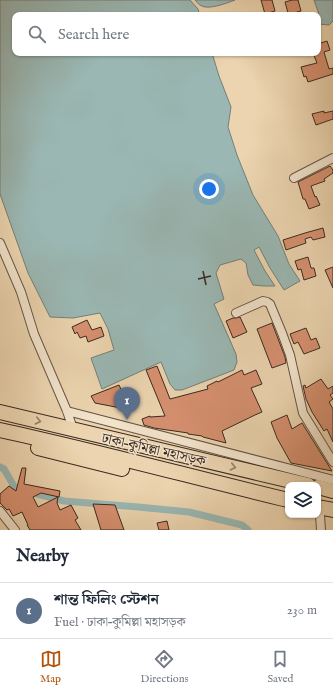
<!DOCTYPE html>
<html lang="en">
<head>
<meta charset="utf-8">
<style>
  :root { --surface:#fff; --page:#f6f6f7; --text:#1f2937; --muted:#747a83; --line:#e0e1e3; --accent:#b45309 }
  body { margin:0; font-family:"IM FELL English","Noto Serif Bengali",serif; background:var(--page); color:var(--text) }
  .controls { position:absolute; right:12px; bottom:12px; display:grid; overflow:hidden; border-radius:8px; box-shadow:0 1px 3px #0004 }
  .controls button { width:36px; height:36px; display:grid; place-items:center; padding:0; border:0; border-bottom:1px solid var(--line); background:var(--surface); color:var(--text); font:20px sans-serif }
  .you { position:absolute; left:209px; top:189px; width:14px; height:14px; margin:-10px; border:3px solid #fff; border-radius:50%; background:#1a73e8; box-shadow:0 0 0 6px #1a73e833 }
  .badge { display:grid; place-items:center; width:26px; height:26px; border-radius:50%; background:var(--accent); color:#fff; font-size:13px; font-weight:700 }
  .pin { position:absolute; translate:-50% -33px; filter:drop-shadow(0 1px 2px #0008) }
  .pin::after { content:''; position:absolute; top:21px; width:14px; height:12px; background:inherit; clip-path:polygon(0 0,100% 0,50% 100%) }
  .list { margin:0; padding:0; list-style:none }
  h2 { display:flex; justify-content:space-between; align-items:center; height:52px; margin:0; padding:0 16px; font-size:17px }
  h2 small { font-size:13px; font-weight:400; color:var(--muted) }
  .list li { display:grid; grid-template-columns:26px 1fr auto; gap:12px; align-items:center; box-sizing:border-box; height:56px; padding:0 16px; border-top:1px solid var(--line) }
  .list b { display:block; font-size:15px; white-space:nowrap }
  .list p { margin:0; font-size:13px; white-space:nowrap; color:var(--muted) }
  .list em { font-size:13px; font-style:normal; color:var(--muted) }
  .icon { flex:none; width:22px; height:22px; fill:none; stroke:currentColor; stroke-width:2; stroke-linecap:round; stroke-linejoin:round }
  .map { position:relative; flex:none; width:333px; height:530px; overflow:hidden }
  .search { position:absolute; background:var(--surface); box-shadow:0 1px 3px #0004; left:12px; right:12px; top:12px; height:44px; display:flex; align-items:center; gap:10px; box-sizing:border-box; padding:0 14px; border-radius:8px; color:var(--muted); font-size:15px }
  .sheet { height:108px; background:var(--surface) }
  nav { display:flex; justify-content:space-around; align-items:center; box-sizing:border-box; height:56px; border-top:1px solid var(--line); background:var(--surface); font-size:11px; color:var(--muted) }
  nav a { display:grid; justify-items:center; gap:2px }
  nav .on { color:var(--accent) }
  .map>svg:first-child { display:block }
  .water { fill:#9ab7b3; stroke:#747f78 }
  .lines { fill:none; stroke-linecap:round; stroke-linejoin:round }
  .canal { stroke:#9ab7b3; stroke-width:7 }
  .building { fill:#d69070; stroke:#3b2a20 }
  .minor-casing { stroke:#675444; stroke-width:10 }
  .trunk-casing { stroke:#3b2a20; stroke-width:16 }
  .minor { stroke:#f2e3cb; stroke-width:8 }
  .trunk { stroke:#ebd4af; stroke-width:14 }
  .oneway { stroke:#937f68 }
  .ticks { fill:none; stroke:#3b2a20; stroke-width:1.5 }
  .labels { text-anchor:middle; stroke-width:3; stroke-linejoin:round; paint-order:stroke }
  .street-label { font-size:14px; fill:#3b2a20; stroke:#f2e3cb }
</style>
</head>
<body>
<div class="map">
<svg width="333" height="530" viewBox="0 0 333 530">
  <rect width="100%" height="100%" fill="#ebd4af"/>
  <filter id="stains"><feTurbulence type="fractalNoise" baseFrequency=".005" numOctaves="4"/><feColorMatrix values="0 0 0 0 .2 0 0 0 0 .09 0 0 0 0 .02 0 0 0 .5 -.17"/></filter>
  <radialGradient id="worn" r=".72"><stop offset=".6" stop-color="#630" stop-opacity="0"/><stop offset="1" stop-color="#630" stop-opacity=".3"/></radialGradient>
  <path class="water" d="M0 0H190L198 9 200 15H15V53H212L219 76 231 107 228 127 237 155 253 195 278 236 289 264 300 281 284 290 270 268 259 247 254 250 265 271 275 286H264L253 285 248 275 246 263 241 259 220 265 216 273 224 299 214 304 236 354 237 362 234 370 182 390H175L170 384 161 362 102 389 91 358 114 350 108 329 100 313 73 318 50 317 28 273 0 194Z
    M195 0H235C227 3 207 11 200 5 198 4 197 2 195 0Z
    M314 0H333V21L329 25 318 24 319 14Z"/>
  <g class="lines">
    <path class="canal" d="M0 467 4 469 15 488 64 501 138 507 189 512 242 525 248 530"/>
  </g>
  <path class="building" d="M261 0H272L275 11 265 14Z
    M292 0H298L301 11 290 14V12L288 13 285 2Z
    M327 41 330 50 324 52 329 69 333 68V74L308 82 306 76 304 77 301 67 317 63 313 53H318V44Z
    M324 111V113L333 111V119L316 125 312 114Z
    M330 166 333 170V173L324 179 325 181 311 186 315 197 316 196 320 205 309 209 305 199H303L298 182Z
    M323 228 325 237 313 240 311 237 305 239 306 243 286 250 283 240 305 233Z
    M308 257 311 268H314L316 276 304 280 301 269 298 270 295 261Z
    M333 267V288L325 270Z
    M240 317 247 332 233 338 226 321 233 318H236Z
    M87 320 92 330 101 327 104 336 88 342 86 336 80 338 77 332 75 334 72 327Z
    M272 323 285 357 286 363 272 368 257 329Z
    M306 328 311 340 316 338 320 348 304 354 298 342 294 344 290 334Z
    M157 366 170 399 208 389 207 386 217 381 218 382 242 370 244 375 256 370 262 384 251 388 262 412 255 415 222 431 226 443 203 437 202 436 188 434V433L154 428 144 425 142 419 150 416V417L165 416 146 370Z
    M321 379 328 389 333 386V393L330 395 333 399 329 402 333 409V442L327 429 324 431 312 412 306 399 303 386 305 385 306 388Z
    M119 385 131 410 95 403 91 396Z
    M287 415 292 429 302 423 332 471 291 463 277 438 271 422Z
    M22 468H26L24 484 60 491 59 497 41 493 33 497 38 507 58 497 57 503 60 510 71 505 78 518 75 520 81 530H30L27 525H28L22 512 13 516 9 509 7 510 0 503V494L9 486 16 491Z
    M93 504 115 505 124 530H101Z
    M167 521 169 530H159L157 523Z"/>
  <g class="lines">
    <g class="minor-casing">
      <path id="minor" d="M294 178 333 158
        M0 243 21 292 34 334 67 411 73 429
        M236 313 263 301 267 302 270 304 282 333 290 355 303 413 333 462
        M67 411 333 480
        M0 511 15 530
        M320 515 321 530"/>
    </g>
    <g class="trunk-casing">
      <path id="trunk" d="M0 412 308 485
        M0 430C97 451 192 477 288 500
        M38 448 122 469
        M318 487 333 491
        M318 507 333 510"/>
    </g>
    <use href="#minor" class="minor"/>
    <use href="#trunk" class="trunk"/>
  </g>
  <defs><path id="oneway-chevron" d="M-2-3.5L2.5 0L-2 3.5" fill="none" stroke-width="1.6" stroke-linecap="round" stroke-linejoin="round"/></defs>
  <g class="oneway">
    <use href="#oneway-chevron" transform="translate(38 421) rotate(13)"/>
    <use href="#oneway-chevron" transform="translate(233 467) rotate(13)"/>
  </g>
  <path class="ticks" d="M203 271 206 285M198 279 211 276"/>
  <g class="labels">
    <g class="street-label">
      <text transform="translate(154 449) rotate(13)" y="5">ঢাকা–কুমিল্লা মহাসড়ক</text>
    </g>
  </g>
  <rect width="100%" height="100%" filter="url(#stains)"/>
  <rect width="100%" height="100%" fill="url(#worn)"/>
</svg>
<div class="controls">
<button><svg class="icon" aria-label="layers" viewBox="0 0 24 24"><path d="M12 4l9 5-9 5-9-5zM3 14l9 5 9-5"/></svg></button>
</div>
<div class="you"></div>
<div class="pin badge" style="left:127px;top:420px;background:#5c6f8a">1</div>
<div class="search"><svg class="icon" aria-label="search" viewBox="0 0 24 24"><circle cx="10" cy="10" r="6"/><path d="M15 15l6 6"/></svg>Search here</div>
</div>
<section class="sheet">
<h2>Nearby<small></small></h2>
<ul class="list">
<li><span class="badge" style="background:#5c6f8a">1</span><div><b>শান্ত ফিলিং স্টেশন</b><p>Fuel · ঢাকা–কুমিল্লা মহাসড়ক</p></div><em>230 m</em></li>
</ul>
</section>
<nav>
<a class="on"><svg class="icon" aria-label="map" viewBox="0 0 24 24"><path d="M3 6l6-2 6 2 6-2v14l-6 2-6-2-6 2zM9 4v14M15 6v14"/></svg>Map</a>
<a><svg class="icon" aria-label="directions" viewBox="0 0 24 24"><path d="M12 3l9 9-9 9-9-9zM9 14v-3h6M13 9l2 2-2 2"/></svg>Directions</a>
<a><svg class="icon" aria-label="saved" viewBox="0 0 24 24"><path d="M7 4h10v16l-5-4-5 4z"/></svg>Saved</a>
</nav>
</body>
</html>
